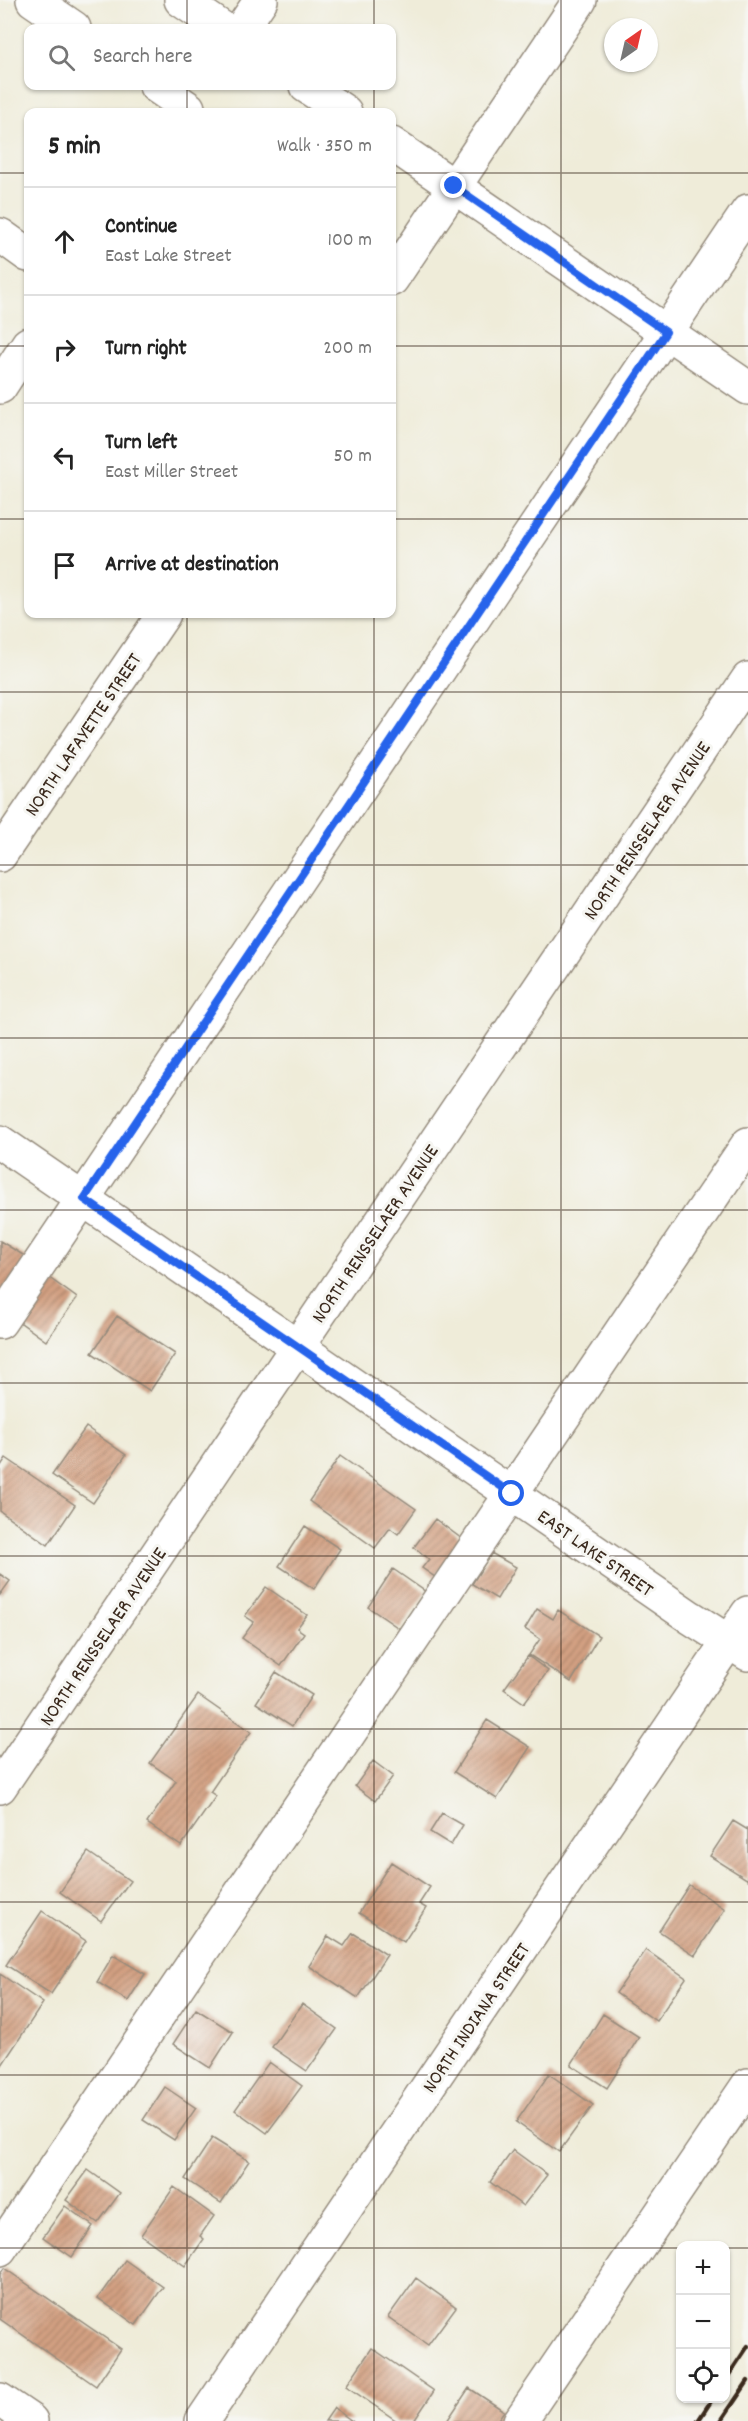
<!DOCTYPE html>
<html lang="en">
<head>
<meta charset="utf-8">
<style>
  :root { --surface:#fff; --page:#f2f2f2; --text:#222; --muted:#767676; --line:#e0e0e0 }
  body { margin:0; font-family:Dekko,sans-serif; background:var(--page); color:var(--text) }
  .controls { position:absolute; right:18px; bottom:18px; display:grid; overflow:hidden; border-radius:12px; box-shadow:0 2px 4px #0004 }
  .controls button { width:54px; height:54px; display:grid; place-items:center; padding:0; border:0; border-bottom:2px solid var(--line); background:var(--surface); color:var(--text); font:30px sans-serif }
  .compass { position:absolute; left:604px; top:18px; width:54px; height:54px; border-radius:50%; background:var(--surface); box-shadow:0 2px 4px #0004; rotate:34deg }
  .stop { position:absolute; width:18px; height:18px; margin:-14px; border:4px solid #2563eb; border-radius:50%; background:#fff }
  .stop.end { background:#2563eb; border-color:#fff; box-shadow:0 2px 6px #0008 }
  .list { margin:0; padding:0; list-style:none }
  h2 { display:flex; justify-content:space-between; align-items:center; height:78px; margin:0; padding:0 24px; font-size:26px }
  h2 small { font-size:20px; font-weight:400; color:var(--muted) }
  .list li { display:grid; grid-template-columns:39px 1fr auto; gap:18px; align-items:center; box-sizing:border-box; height:108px; padding:0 24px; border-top:2px solid var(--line) }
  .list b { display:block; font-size:22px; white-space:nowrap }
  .list p { margin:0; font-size:20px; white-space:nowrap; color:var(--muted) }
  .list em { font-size:20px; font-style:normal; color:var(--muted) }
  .icon { flex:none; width:33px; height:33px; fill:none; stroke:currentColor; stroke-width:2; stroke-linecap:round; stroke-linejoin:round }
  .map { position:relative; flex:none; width:748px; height:2421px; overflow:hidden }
  .search { position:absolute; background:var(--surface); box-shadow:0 2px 4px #0004; left:24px; top:24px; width:372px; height:66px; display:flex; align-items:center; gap:15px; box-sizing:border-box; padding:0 21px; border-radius:12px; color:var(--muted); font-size:22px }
  .panel { position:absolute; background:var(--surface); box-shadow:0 2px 4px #0004; left:24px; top:108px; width:372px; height:510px; border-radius:12px }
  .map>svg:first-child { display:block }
  .building { fill:url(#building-hatch) }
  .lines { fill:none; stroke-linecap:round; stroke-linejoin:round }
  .minor-casing { stroke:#958b7c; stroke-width:36 }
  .minor { stroke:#fff; stroke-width:33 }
  .rail { stroke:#3b2a1e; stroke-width:4.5 }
  .route { stroke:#2563eb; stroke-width:8 }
  .grid { fill:none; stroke:#3b2a1e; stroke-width:1.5; stroke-opacity:0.55 }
  .labels { text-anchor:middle; stroke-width:6; stroke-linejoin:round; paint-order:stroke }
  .street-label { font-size:20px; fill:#3b2a1e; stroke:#f6f6f2 }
</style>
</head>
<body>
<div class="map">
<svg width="748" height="2421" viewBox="0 0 748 2421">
  <defs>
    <pattern id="building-hatch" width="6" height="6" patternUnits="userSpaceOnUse" patternTransform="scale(1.5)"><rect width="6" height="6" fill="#d3a082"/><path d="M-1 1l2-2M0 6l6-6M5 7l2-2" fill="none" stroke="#ac836a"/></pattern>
  </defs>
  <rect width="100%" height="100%" fill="#f6f6f2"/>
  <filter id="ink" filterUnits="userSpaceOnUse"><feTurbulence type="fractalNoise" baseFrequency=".0167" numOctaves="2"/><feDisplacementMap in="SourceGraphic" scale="12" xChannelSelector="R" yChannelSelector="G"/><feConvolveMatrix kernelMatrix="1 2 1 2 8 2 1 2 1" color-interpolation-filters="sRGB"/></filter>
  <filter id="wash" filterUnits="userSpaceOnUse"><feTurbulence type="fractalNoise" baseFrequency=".008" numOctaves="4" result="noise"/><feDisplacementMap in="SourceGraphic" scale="24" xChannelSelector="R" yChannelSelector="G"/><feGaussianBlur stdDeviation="1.35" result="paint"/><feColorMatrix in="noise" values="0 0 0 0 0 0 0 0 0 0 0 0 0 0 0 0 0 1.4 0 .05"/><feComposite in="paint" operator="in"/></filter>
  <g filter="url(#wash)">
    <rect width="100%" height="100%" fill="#efecd9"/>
    <g id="blocks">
      <path class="building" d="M0 1241 28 1258 5 1295 0 1292Z
        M48 1277 77 1298 46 1341 17 1320Z
        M117 1316 175 1354 150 1391 92 1353Z
        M86 1427 126 1455 93 1503 52 1475Z
        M340 1456 416 1509 398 1534 390 1528 375 1548 309 1501Z
        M6 1458 75 1505 48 1545 0 1511V1467Z
        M435 1519 462 1539 435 1577 422 1568 429 1559 414 1547Z
        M305 1526 340 1549 314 1589 279 1566Z
        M491 1553 516 1567 497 1599 472 1584Z
        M393 1569 426 1592 400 1629 368 1607Z
        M0 1574 10 1581 0 1595Z
        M266 1587 307 1615 297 1628 304 1633 281 1666 242 1638 254 1622 245 1616Z
        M537 1609 553 1619 558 1610 599 1636 571 1682 529 1655 540 1639 525 1629Z
        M528 1656 548 1671 524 1703 504 1689Z
        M276 1672 312 1695 292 1726 256 1703Z
        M198 1695 251 1732 210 1792 216 1796 181 1846 147 1823 176 1781 150 1763Z
        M487 1720 530 1747 497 1799 454 1772Z
        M373 1761 393 1776 375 1801 355 1786Z
        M442 1813 463 1825 451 1845 430 1832Z
        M733 1821 748 1830V1880L710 1856Z
        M88 1852 130 1881 101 1921 60 1892Z
        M391 1862 430 1887 419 1904 426 1908 404 1942 359 1913Z
        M689 1885 725 1909 695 1955 659 1931Z
        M42 1911 86 1941 51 1994 6 1965Z
        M353 1933 387 1955 358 1998 309 1966 328 1936 344 1946Z
        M646 1950 686 1978 656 2021 616 1993Z
        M113 1955 145 1974 128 2001 97 1982Z
        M0 1974 43 2003 0 2068Z
        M302 2004 337 2029 307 2071 272 2047Z
        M196 2009 233 2032 210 2068 173 2044Z
        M603 2014 639 2037 607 2088 571 2065Z
        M269 2062 302 2086 267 2133 235 2110Z
        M549 2074 593 2105 559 2152 516 2122Z
        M165 2087 196 2108 174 2140 143 2120Z
        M212 2138 249 2161 221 2203 185 2179Z
        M513 2150 547 2175 523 2206 490 2182Z
        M88 2170 120 2193 98 2223 66 2200Z
        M174 2187 214 2216 200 2236 204 2239 185 2266 141 2235Z
        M65 2206 93 2226 72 2257 43 2237Z
        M125 2260 163 2287 136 2325 98 2298Z
        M4 2268 121 2349 96 2386 0 2319V2274Z
        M416 2278 456 2307 428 2345 388 2317Z
        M372 2348 434 2391 414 2421H397L346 2386Z
        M469 2388 504 2411 497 2421H447Z
        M334 2408 352 2421H325Z"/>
    </g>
  </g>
  <g filter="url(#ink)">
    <use href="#blocks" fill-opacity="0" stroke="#958b7c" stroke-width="1.5"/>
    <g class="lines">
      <g class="minor-casing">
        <path id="minor" d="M33 0 74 28
          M181 0 222 28
          M242 28 261 0
          M156 86 188 108
          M306 86 345 112
          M392 144 748 388
          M0 235 28 255
          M392 279 580 0
          M0 387 28 344
          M0 855 164 614
          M0 1142 690 1617 748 1654
          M0 1322 748 211
          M0 1787 748 679
          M0 2249 748 1144
          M0 2400 31 2421
          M202 2421 748 1613
          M520 2421 748 2085"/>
      </g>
      <use href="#minor" class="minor"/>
      <path class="rail" d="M726 2379 748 2346
        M698 2421 713 2398
        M721 2421 748 2381"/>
    </g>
  </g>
  <g class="lines" filter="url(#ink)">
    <path class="route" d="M454 186 666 332 84 1199 512 1494"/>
  </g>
  <path class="grid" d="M187 0V28M374 0V28M561 0V2421M187 86V112M374 86V112M0 173H28M392 173H748M0 346H28M392 346H748M0 519H28M392 519H748M187 614V2421M374 614V2421M0 692H748M0 865H748M0 1038H748M0 1210H748M0 1383H748M0 1556H748M0 1729H748M0 1902H748M0 2075H748M0 2248H680M726 2248H748"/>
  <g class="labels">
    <g class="street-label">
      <text transform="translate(82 734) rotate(-56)" y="7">NORTH LAFAYETTE STREET</text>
      <text transform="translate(646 830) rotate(-56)" y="7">NORTH RENSSELAER AVENUE</text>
      <text transform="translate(374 1233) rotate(-56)" y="7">NORTH RENSSELAER AVENUE</text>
      <text transform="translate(596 1552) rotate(35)" y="7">EAST LAKE STREET</text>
      <text transform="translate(102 1636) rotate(-56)" y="7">NORTH RENSSELAER AVENUE</text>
      <text transform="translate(475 2017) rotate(-56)" y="7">NORTH INDIANA STREET</text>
    </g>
  </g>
</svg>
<div class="controls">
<button>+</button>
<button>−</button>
<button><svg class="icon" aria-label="locate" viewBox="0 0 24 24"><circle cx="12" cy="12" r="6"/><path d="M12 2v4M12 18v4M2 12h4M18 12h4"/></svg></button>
</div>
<svg class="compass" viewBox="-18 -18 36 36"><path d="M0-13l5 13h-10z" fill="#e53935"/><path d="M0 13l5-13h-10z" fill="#767676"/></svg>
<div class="stop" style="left:512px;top:1494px"></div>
<div class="stop end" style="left:454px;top:186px"></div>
<div class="search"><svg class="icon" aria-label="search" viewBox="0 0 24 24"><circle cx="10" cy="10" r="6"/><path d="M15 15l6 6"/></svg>Search here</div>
<section class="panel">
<h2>5 min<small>Walk · 350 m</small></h2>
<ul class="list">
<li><svg class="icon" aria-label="ahead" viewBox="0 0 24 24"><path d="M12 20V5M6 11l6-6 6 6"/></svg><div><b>Continue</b><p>East Lake Street</p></div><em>100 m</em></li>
<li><svg class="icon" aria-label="right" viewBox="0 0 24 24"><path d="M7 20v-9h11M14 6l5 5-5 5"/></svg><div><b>Turn right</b></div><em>200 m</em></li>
<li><svg class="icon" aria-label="left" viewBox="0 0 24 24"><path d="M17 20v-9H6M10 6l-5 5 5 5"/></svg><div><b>Turn left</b><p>East Miller Street</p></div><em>50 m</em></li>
<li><svg class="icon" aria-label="arrive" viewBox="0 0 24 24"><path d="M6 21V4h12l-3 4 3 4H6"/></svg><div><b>Arrive at destination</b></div></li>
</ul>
</section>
</div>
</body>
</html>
